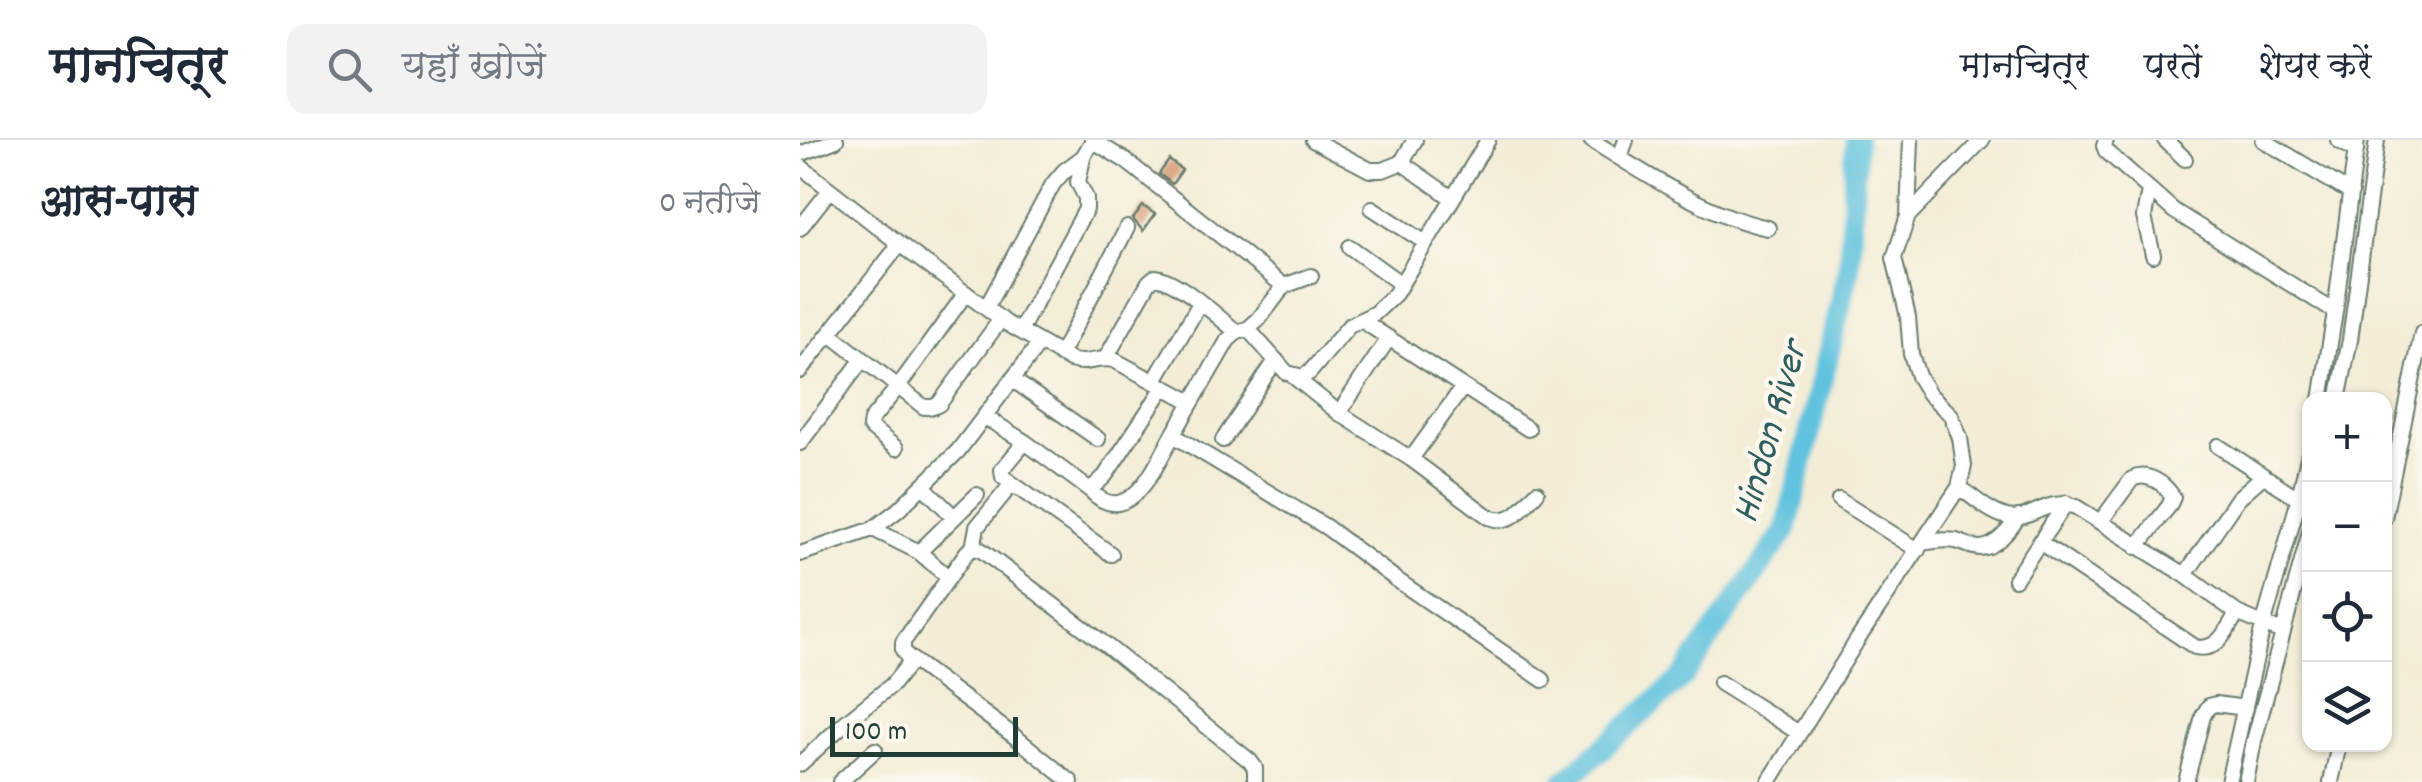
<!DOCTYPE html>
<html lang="hi">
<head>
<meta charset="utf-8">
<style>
  :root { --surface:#fff; --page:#f2f2f3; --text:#1f2937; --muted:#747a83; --line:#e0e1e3 }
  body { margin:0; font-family:Dekko,"Playpen Sans Deva",sans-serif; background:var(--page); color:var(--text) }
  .controls { position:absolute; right:30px; bottom:30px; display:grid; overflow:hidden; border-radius:20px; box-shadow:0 2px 8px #0004 }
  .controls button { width:90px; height:90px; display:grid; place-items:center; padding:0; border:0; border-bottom:2px solid var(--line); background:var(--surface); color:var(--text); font:50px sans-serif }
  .scale { position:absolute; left:30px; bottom:25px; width:188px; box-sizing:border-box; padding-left:10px; border:5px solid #1f3d34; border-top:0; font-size:28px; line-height:35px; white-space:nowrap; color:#1f3d34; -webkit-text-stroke:8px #fbf7ec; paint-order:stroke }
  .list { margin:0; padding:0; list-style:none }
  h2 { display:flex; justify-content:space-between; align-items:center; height:130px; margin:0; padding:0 40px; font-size:42px }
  h2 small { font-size:32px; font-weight:400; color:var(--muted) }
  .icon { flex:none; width:55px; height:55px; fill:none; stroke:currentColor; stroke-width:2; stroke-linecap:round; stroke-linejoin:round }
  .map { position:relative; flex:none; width:1622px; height:642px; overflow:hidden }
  header { display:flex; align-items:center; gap:60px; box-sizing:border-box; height:140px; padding:0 50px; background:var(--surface); border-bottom:2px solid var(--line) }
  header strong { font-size:48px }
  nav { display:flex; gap:55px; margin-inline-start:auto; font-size:35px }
  .search { width:700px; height:90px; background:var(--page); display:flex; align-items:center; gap:25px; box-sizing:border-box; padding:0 35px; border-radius:20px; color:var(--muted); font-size:38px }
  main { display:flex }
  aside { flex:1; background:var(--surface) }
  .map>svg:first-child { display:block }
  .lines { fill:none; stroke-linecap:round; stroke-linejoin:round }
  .river { stroke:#60c2de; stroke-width:22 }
  .building { fill:#d2996e }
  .street-casing { stroke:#697b6d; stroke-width:18 }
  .street { stroke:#fff; stroke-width:14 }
  .labels { text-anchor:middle; stroke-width:9; stroke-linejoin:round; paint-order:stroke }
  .water-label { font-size:40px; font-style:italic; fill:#2f5e5e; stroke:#fbf7ec }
</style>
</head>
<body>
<header>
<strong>मानचित्र</strong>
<div class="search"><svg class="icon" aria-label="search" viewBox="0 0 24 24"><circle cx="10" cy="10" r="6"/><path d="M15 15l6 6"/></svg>यहाँ खोजें</div>
<nav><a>मानचित्र</a><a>परतें</a><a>शेयर करें</a></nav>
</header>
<main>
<aside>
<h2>आस-पास<small>0 नतीजे</small></h2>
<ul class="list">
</ul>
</aside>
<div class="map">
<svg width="1622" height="642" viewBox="0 0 1622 642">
  <rect width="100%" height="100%" fill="#fbf7ec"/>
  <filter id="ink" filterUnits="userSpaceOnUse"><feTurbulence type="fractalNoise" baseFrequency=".01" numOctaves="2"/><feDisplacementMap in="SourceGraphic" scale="20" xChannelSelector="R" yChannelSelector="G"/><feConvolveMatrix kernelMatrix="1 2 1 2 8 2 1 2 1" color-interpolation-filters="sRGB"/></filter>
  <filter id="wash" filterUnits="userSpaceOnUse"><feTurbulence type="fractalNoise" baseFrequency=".0048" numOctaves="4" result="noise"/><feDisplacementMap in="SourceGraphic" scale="40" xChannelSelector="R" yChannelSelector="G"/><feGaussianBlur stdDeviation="2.25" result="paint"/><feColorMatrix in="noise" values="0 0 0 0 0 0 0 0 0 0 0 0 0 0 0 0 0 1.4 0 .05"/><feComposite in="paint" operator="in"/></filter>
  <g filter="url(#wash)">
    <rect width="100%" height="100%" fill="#f3edd7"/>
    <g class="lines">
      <path class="river" d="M764 642 882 538 986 390 1049 129 1056 0"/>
    </g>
    <g id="blocks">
      <path class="building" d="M369 20 382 30 372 44 359 34Z
        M343 66 355 74 343 91 333 79Z"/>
    </g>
  </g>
  <g filter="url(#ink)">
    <use href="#blocks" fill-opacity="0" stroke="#697b6d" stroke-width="2.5"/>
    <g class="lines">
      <g class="street-casing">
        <path id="street" d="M292 0 326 21 484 146
          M513 0 570 30H583L603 22
          M615 0 604 18 605 25 652 58
          M791 0C844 33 906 75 968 88
          M1306 0 1304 6 1306 11 1374 71 1535 172
          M1365 0 1385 19
          M1463 0 1551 53
          M1538 0 1556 11
          M0 14 36 0
          M820 17 826 0
          M0 26 110 112 206 183 270 220C288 226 298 216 314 220L392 262
          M1349 50 1344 77 1353 115
          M572 68 626 103
          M1108 76 1182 0
          M0 88 30 50
          M550 107 601 144
          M186 168 253 44 264 31 283 17 293 0
          M561 180 728 289
          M448 189 487 233 503 237 510 232 549 186 575 173 595 154 688 0
          M220 191 286 69V58L278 42 283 18
          M30 194 124 267H133L139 264 201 179
          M260 215 327 88
          M306 218 349 142 355 137C377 139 418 177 437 192
          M0 231 100 104
          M493 236 539 273 611 319 689 377C712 386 722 368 737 352
          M213 240 298 299
          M354 242 400 163
          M1521 260 1535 172 1557 0
          M1538 260 1550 200 1577 0
          M539 273 589 198
          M185 277 225 302 290 350C329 392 357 323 373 295L526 387 597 440 743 540
          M373 295 428 200 437 192 448 189 459 179 484 146 511 136
          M423 300 476 220
          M225 302 202 330 203 337 311 414
          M0 303 63 219
          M1418 306 1498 358
          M96 308 70 287 71 280 98 247 166 153
          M611 319 663 247
          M123 346 154 377
          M1159 347C1173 357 1190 373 1207 377 1232 382 1247 356 1276 367L1385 435 1437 473 1482 492
          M290 350 305 336 364 247
          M1039 360 1118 410
          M1584 378 1622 193
          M1301 381 1332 339C1348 331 1365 344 1373 357L1369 366 1337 407
          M73 389 119 412 177 355
          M1122 403C1133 401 1145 399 1156 401 1164 403 1172 408 1180 408 1195 408 1211 389 1218 377
          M1241 403 1395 507C1418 512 1426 491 1437 473
          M173 408 177 387 211 345
          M119 412 149 438
          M0 414 73 389 98 370 158 311 240 203
          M1385 435 1438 358 1463 336
          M1215 439 1266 363
          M920 543 999 593
          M0 624 47 581 92 545 112 520
          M40 642 75 610
          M271 642 218 599 107 516 103 510V502L167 412 173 408 181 410 302 502 450 621 455 628V642
          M969 642 1058 499 1159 347 1164 326 1160 298 1151 275 1129 254 1118 236 1111 214 1108 177 1094 118 1108 76 1111 0
          M1386 642 1403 576 1409 566 1416 564 1445 568
          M1428 642 1463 486 1497 366 1510 309
          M1446 642 1454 601 1510 391
          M1531 642 1539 604"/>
      </g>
      <use href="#street" class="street"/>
    </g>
  </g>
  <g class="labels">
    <g class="water-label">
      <text transform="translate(967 291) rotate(-74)" y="14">Hindon River</text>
    </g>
  </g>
</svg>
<div class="controls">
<button>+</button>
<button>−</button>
<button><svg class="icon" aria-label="locate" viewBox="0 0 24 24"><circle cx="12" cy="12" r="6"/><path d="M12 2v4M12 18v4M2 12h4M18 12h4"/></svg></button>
<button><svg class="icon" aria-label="layers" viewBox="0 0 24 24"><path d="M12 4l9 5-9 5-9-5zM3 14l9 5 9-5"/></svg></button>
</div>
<div class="scale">100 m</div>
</div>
</main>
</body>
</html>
